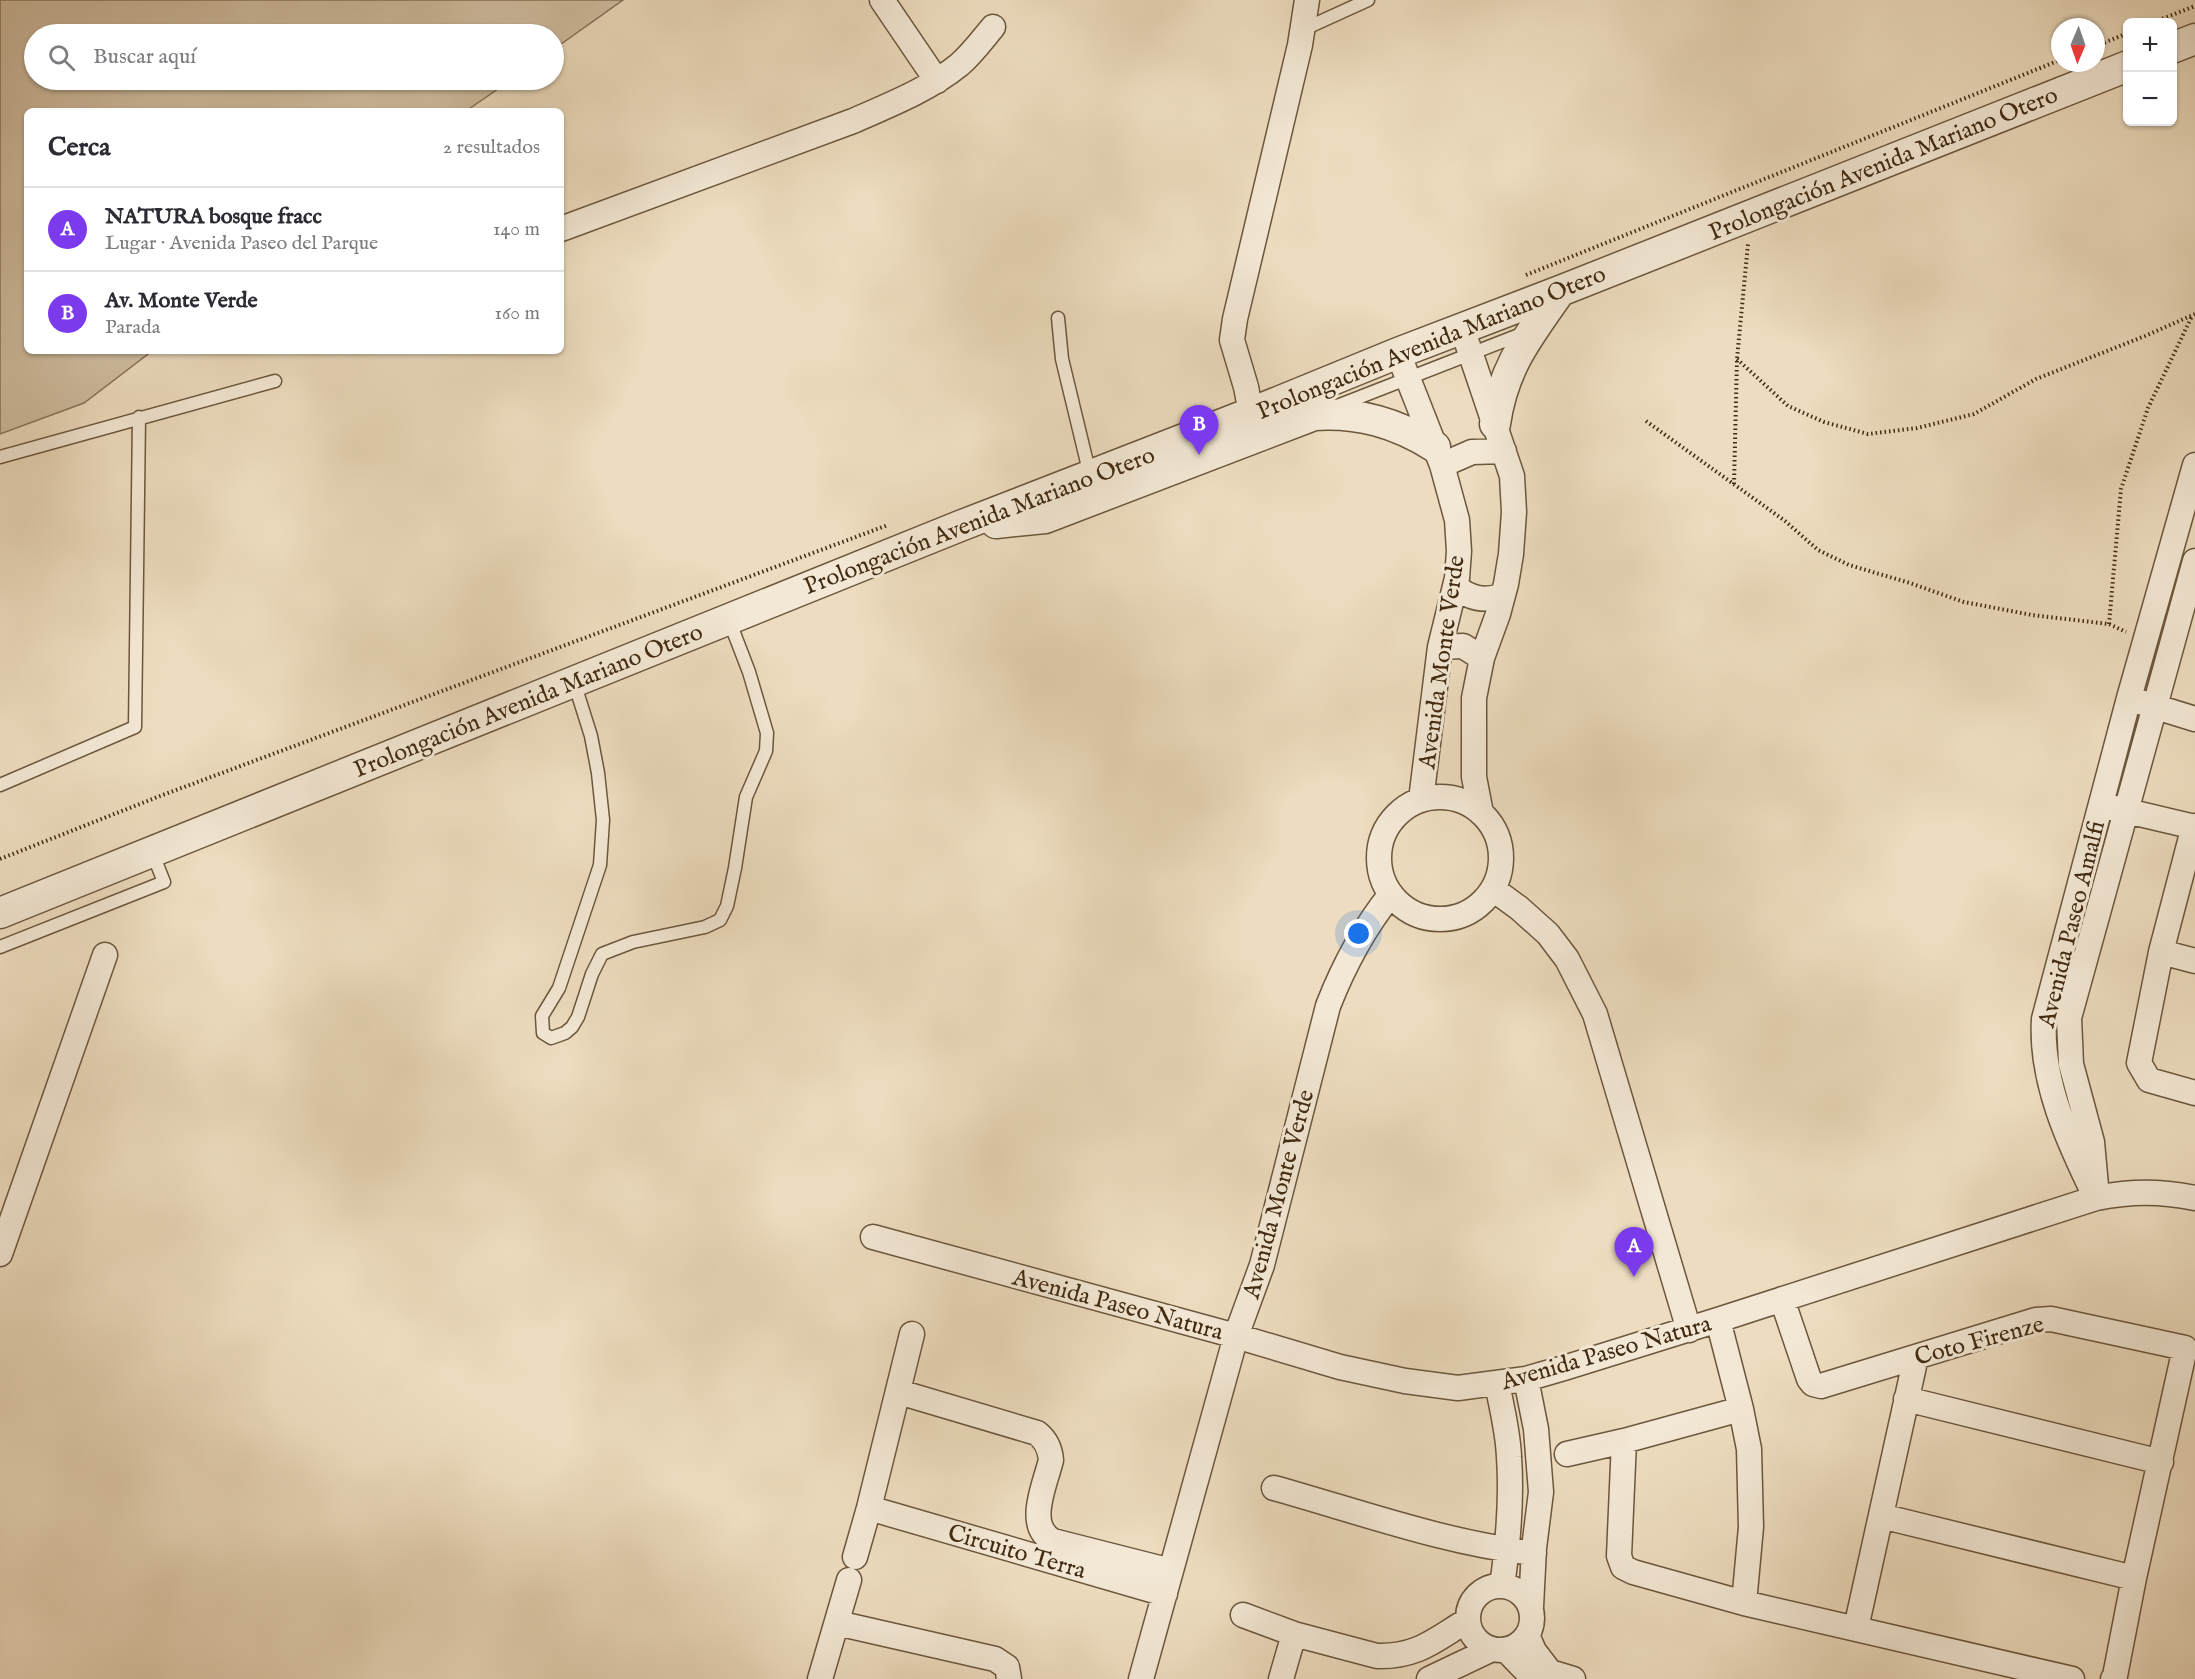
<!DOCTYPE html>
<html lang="es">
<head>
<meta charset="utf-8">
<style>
  :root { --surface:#fff; --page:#f7f7f7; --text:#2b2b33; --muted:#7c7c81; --line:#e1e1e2; --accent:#7c3aed }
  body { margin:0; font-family:"IM FELL English",serif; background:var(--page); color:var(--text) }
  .controls { position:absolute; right:18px; top:18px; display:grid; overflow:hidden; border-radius:9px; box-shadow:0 2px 4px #0004 }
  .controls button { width:54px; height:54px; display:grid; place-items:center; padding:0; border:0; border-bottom:2px solid var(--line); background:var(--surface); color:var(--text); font:30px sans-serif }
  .compass { position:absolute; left:2051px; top:18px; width:54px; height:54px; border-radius:50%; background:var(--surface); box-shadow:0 2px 4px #0004; rotate:182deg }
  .you { position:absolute; left:1359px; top:934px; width:21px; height:21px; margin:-15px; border:4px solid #fff; border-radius:50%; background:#1a73e8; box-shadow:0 0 0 9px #1a73e833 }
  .badge { display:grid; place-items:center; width:39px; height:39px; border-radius:50%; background:var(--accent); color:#fff; font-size:20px; font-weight:700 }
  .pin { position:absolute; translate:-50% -50px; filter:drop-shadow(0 2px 3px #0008) }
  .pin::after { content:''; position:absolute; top:32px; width:21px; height:18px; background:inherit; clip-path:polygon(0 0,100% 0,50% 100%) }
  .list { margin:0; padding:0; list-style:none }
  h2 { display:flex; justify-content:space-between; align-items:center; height:78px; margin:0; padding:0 24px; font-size:26px }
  h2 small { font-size:20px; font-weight:400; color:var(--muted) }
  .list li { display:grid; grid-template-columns:39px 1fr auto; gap:18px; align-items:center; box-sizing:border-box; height:84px; padding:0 24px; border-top:2px solid var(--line) }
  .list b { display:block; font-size:22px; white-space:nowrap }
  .list p { margin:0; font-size:20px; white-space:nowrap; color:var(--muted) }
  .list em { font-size:20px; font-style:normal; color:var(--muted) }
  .icon { flex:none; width:33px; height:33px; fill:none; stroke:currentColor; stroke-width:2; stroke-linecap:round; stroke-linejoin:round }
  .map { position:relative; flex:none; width:2195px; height:1679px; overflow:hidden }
  .search { position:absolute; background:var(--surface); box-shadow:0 2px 4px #0004; left:24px; top:24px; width:540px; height:66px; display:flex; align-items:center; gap:15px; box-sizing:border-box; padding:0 21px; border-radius:33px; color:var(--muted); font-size:22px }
  .panel { position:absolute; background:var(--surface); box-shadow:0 2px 4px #0004; left:24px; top:108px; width:540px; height:246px; border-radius:9px }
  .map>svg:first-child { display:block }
  .green { fill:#d0bea2; stroke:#88745a; stroke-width:1.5 }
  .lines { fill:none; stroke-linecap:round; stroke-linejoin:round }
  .service-casing { stroke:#6c573d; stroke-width:15 }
  .minor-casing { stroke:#6c573d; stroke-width:27 }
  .tertiary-casing { stroke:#6c573d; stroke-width:33 }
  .path { stroke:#412b12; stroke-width:4; stroke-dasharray:1.5 3; stroke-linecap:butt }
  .service { stroke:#f3e8d5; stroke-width:12 }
  .minor { stroke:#f3e8d5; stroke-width:24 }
  .tertiary { stroke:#f3e8d5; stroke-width:30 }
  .labels { text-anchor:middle; stroke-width:6; stroke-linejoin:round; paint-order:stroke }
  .street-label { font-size:24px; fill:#412b12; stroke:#f3e8d5 }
</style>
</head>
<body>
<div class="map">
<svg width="2195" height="1679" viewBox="0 0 2195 1679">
  <rect width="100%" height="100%" fill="#eddcbf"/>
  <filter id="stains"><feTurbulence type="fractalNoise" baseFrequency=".00333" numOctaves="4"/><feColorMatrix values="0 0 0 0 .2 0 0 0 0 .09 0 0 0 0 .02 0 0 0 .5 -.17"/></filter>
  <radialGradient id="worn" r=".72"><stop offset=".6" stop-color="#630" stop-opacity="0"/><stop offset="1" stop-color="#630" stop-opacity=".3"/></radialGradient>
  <path class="green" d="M0 0H623L554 49V34H34V80H511L466 111H27V351H152L84 403 0 434Z"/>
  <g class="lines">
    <g class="service-casing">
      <path id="service" d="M1302 30 1368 0
        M1058 318 1062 359 1090 475
        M1337 406 1524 333
        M0 457 275 381
        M574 682 591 736 598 773 603 820 600 865 559 988 542 1016 543 1033 551 1038 565 1033 572 1027 578 1017 592 974 602 954 633 942 705 927 720 920 727 906 735 868 746 797 766 751 767 733 749 672 729 620
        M0 785 135 727 139 417
        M0 947 164 882 152 852"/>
    </g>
    <g class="minor-casing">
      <path id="minor" d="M882 0 937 81
        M561 229 853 121C889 105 928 90 959 65 972 54 982 40 993 27
        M1462 328 1512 476 1514 512 1511 554 1506 584 1498 614 1482 658 1474 698V777L1481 813
        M1398 353 1442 465 1457 520 1459 551 1457 578 1440 647 1421 800
        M1251 413 1246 387 1232 340 1235 319 1300 45 1307 0
        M1442 465 1472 452 1504 451
        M1455 586C1470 599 1485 602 1503 595
        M1440 647 1463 646 1482 658
        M2140 702 2195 719
        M1379 858a61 61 0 1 1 122 0a61 61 0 1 1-122 0Z
        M2110 807 2195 827
        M2194 826 2161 952 2139 1063 2149 1080 2195 1093
        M1493 889 1519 908 1548 934 1567 959 1595 1014 1689 1330
        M2161 952 2195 961
        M2096 1186 2092 1142 2071 1064 2069 1018 2195 561
        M2096 1198C2069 1143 2040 1081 2044 1019L2129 698 2195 465
        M873 1237 1236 1336 1340 1367 1405 1381 1458 1388 1526 1379 1564 1368 1718 1320 2096 1198C2133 1191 2159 1191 2195 1198
        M0 1254 105 955
        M1782 1299 1809 1379 1813 1384 1821 1386 2036 1320 2051 1319 2185 1348 2134 1578 2115 1676 2113 1679
        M1718 1320 1741 1409 1749 1449 1751 1527 1744 1603
        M1526 1379 1536 1429 1541 1492 1534 1548 1531 1607
        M1497 1384C1502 1408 1508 1432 1509 1457 1512 1499 1508 1544 1502 1586
        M899 1392 1037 1433C1046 1440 1050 1448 1051 1460 1045 1485 1025 1526 1053 1541L1171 1571
        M1906 1399 2161 1462
        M1741 1409 1624 1441 1619 1556 1623 1567 1633 1572 1744 1603 2072 1679
        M1567 1454 1624 1441
        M1274 1488C1357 1511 1448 1544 1534 1553
        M869 1508 1165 1594
        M1881 1516 2134 1578
        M855 1557 869 1508 912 1334
        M1468 1618a32 32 0 1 1 64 0a32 32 0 1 1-64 0Z
        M1243 1615 1294 1634 1377 1656C1418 1657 1434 1640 1468 1620
        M837 1623 995 1659 1007 1667 1009 1679
        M1856 1628 1916 1357
        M1527 1635 1534 1651 1550 1672
        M1506 1650 1534 1679
        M1550 1672 1573 1679
        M820 1679 849 1580
        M1141 1679 1236 1336 1262 1265 1328 1006C1344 965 1363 929 1391 894
        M1281 1679 1294 1634
        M1429 1679 1492 1649"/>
    </g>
    <g class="tertiary-casing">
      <path id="tertiary" d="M2172 48 2195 39
        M1495 424C1503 367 1528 337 1560 291
        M996 523 1045 518 1314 415C1359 412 1397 423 1435 447
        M0 913 960 526 1251 413 1398 353 1560 291 2128 66"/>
    </g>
    <path class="path" d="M2154 22 2195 6
      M2096 46 2128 33
      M1526 275 2060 60
      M1737 359 1788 406 1824 422 1868 434 1917 428 1974 414 2036 379 2145 336 2195 314
      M1646 421 1785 521 1818 550 1849 565 1910 583 1964 602 2032 615 2109 624 2126 632
      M1734 484 1737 359 1748 244
      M2109 624 2121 489 2148 408 2192 316
      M0 859 160 796 888 525"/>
    <use href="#service" class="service"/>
    <use href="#minor" class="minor"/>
    <use href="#tertiary" class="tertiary"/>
  </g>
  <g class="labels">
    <g class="street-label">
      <text transform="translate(1883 163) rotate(-22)" y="8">Prolongación Avenida Mariano Otero</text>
      <text transform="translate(1431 342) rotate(-22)" y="8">Prolongación Avenida Mariano Otero</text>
      <text transform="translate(979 520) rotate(-21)" y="8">Prolongación Avenida Mariano Otero</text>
      <text transform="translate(1441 662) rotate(-82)" y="8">Avenida Monte Verde</text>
      <text transform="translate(528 700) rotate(-22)" y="8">Prolongación Avenida Mariano Otero</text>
      <text transform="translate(2071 924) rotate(-76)" y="8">Avenida Paseo Amalfi</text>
      <text transform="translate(1278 1194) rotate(-75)" y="8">Avenida Monte Verde</text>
      <text transform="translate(1118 1304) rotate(15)" y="8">Avenida Paseo Natura</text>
      <text transform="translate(1979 1340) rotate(-15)" y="8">Coto Firenze</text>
      <text transform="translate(1606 1352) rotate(-16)" y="8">Avenida Paseo Natura</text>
      <text transform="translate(1017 1551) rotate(16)" y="8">Circuito Terra</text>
    </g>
  </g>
  <rect width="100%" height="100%" filter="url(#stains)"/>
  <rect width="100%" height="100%" fill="url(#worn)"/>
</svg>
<div class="controls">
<button>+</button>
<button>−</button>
</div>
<svg class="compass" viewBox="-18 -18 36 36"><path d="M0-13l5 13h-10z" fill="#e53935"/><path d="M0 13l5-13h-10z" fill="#7c7c81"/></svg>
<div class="you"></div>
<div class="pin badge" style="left:1634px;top:1277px">A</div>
<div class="pin badge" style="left:1199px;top:455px">B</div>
<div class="search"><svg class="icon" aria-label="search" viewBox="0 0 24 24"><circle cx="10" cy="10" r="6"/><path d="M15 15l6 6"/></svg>Buscar aquí</div>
<section class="panel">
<h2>Cerca<small>2 resultados</small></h2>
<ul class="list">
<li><span class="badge">A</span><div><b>NATURA bosque fracc</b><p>Lugar · Avenida Paseo del Parque</p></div><em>140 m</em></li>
<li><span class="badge">B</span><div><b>Av. Monte Verde</b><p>Parada</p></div><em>160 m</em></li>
</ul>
</section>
</div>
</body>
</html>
